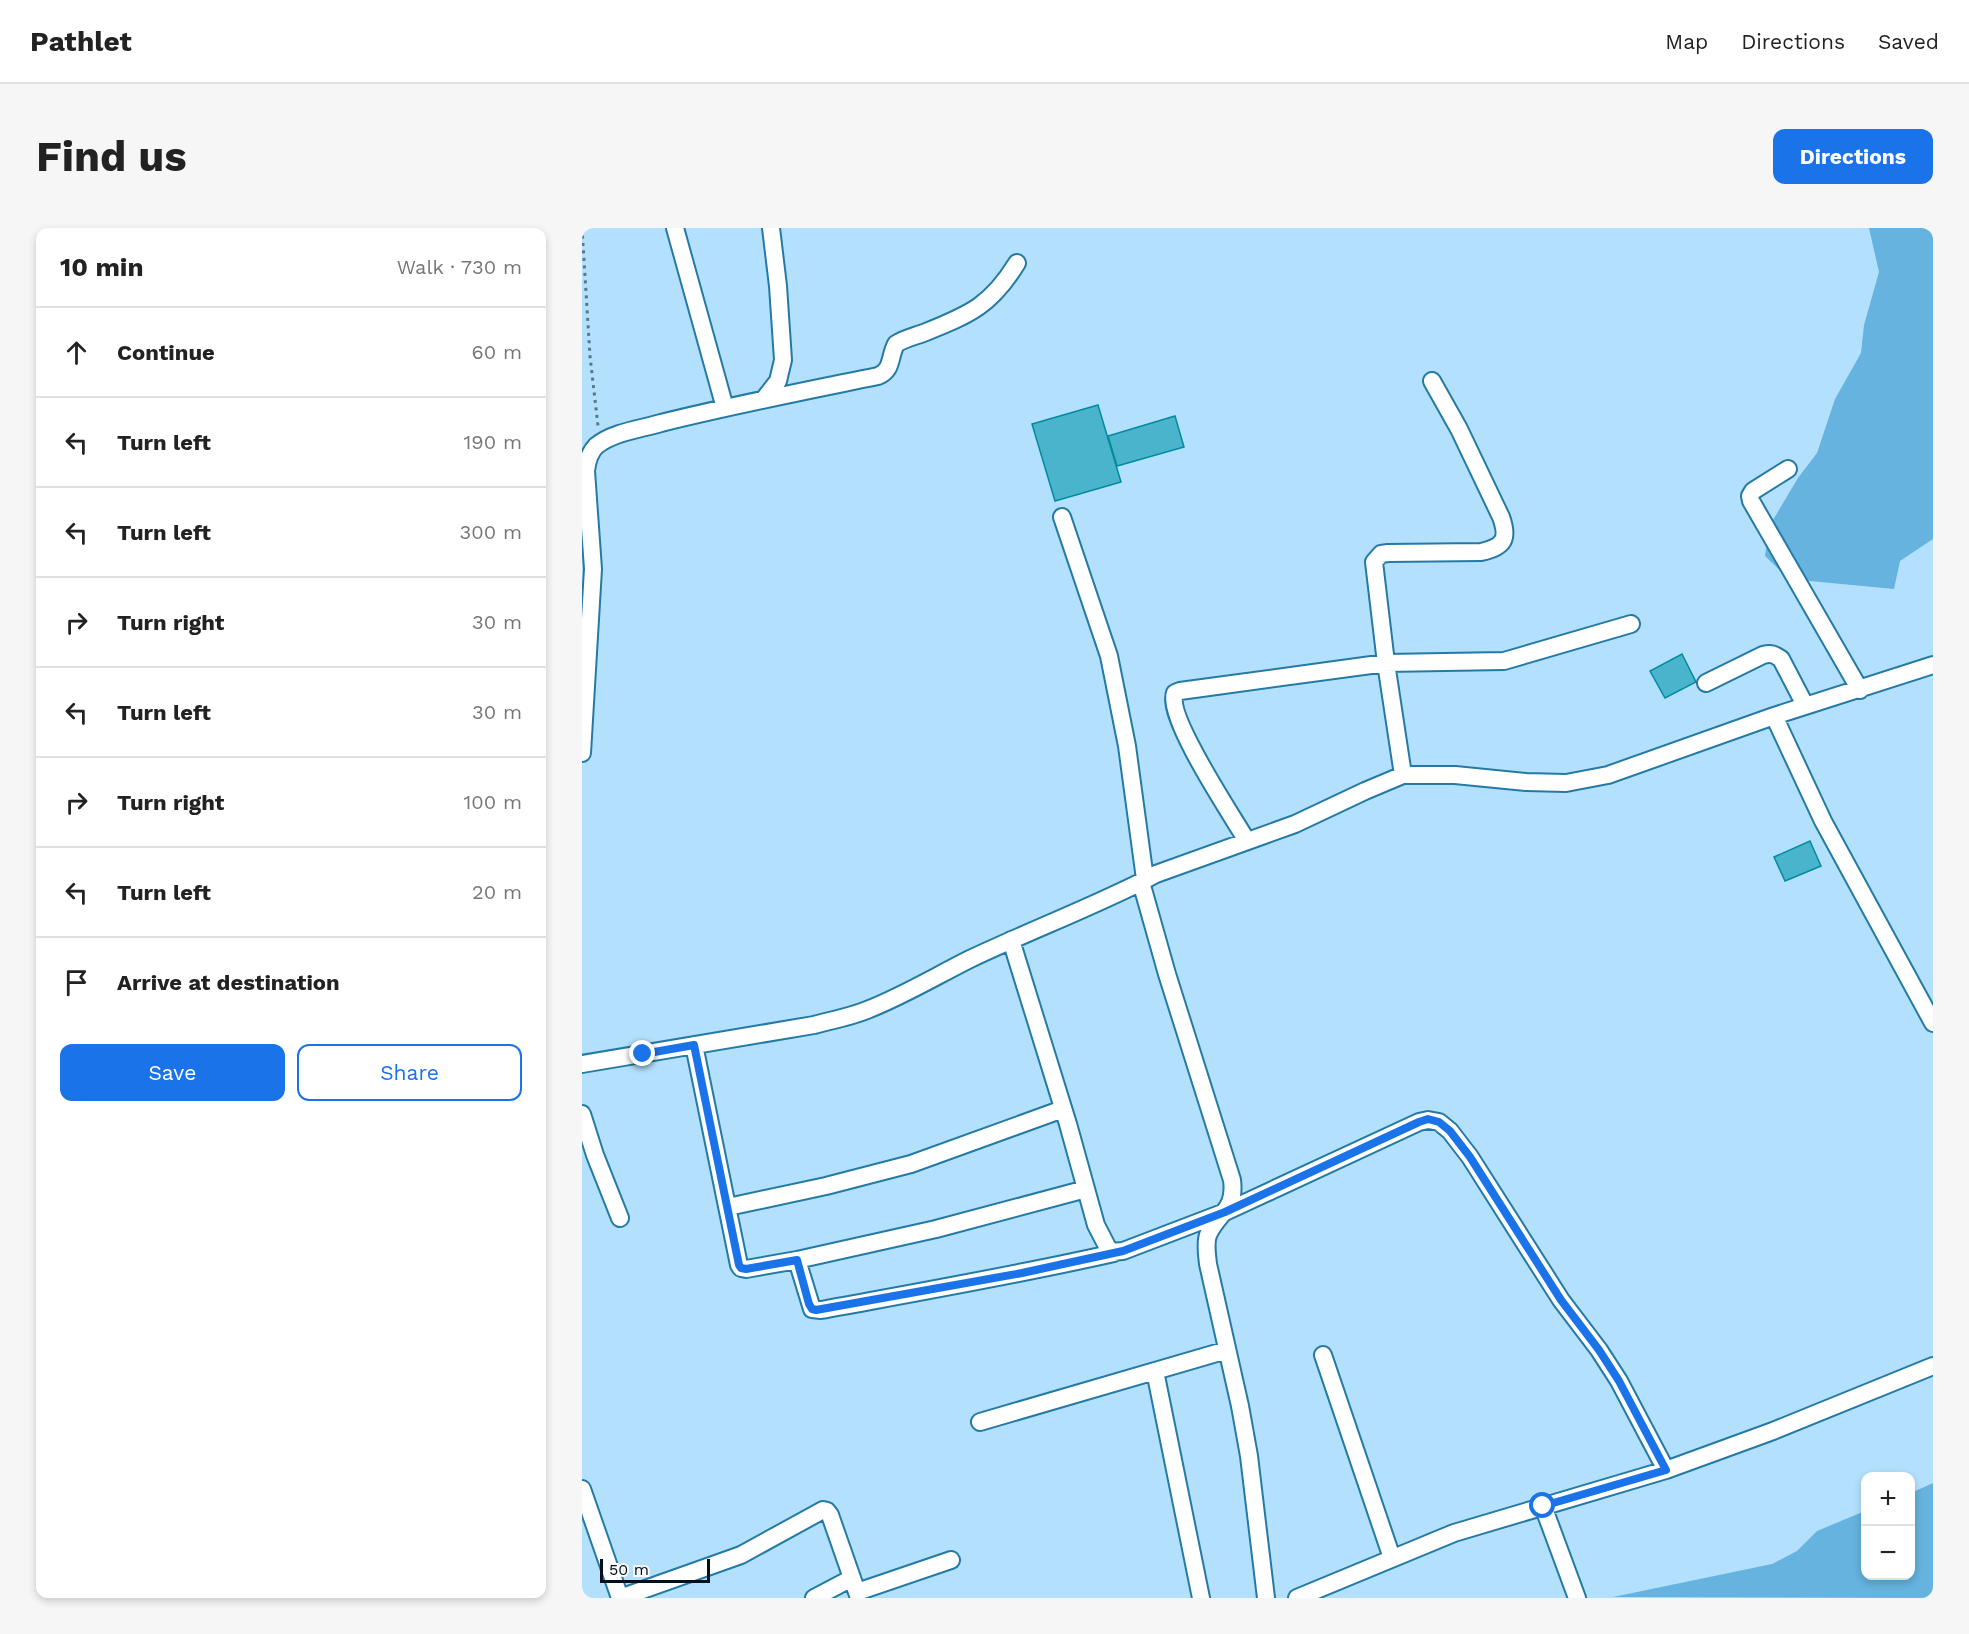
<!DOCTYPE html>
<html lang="en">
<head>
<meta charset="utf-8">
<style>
  :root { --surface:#fff; --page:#f6f6f6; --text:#222; --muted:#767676; --line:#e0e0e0; --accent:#1a73e8 }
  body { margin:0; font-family:"Work Sans",sans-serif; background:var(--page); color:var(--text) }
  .controls { position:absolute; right:18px; bottom:18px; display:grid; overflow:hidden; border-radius:12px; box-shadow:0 3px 9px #0003 }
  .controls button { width:54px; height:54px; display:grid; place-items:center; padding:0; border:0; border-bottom:2px solid var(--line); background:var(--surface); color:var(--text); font:30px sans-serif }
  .scale { position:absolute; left:18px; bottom:15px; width:110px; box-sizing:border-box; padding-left:6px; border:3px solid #00101d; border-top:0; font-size:16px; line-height:21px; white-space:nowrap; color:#00101d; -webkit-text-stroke:4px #fbfbfb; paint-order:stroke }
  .stop { position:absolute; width:18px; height:18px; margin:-14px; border:4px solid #1a73e8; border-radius:50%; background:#fff }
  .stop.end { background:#1a73e8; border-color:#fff; box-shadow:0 2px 6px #0008 }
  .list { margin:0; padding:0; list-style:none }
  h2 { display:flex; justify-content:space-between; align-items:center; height:78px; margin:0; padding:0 24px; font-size:26px }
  h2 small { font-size:20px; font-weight:400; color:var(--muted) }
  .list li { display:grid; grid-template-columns:39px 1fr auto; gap:18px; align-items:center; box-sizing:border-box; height:90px; padding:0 24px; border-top:2px solid var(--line) }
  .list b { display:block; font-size:22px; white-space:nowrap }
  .list em { font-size:20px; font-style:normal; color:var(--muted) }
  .actions { display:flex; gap:12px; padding:18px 24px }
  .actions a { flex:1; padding:14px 0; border:2px solid var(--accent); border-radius:12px; text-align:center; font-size:21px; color:var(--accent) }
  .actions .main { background:var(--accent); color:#fff }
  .icon { flex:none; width:33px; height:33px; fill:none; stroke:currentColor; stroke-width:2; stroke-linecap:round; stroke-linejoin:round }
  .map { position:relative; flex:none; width:1351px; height:1370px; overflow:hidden; border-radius:12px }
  header { display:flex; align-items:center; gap:36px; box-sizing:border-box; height:84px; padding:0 30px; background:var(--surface); border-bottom:2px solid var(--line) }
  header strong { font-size:28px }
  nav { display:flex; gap:33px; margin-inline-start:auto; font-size:21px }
  .intro { display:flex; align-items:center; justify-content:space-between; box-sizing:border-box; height:144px; padding:0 36px }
  h1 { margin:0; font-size:42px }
  .button { padding:15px 27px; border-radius:12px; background:var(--accent); color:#fff; font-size:21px; font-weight:700 }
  main { display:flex; gap:36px; padding:0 36px }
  aside { flex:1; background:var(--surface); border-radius:12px; box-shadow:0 3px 9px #0003 }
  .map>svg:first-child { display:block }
  .green { fill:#65b3de }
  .building { fill:#49b4cb; stroke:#038aa0; stroke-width:1.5 }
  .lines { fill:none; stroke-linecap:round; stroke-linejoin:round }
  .minor-casing { stroke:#247aa4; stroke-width:20 }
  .path { stroke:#57768a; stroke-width:3; stroke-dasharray:3 4.5; stroke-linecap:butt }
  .minor { stroke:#fff; stroke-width:16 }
  .route { stroke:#1a73e8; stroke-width:8 }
</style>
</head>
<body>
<header>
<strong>Pathlet</strong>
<nav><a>Map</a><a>Directions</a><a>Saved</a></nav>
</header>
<div class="intro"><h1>Find us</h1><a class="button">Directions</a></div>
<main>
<aside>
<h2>10 min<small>Walk · 730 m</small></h2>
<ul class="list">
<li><svg class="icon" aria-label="ahead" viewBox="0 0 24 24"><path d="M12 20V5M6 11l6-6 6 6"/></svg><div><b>Continue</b></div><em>60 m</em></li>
<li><svg class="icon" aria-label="left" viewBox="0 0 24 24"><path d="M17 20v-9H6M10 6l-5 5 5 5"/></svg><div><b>Turn left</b></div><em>190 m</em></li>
<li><svg class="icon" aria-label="left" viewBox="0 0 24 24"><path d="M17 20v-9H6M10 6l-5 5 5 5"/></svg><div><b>Turn left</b></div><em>300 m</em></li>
<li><svg class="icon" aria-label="right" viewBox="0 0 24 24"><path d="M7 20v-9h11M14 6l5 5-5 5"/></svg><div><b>Turn right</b></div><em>30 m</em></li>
<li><svg class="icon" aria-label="left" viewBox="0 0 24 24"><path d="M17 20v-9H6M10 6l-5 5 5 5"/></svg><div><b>Turn left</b></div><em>30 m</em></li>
<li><svg class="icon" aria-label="right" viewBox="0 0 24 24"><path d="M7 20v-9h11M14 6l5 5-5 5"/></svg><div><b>Turn right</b></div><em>100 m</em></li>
<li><svg class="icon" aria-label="left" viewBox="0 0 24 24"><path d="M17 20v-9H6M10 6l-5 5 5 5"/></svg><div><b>Turn left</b></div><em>20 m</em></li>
<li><svg class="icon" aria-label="arrive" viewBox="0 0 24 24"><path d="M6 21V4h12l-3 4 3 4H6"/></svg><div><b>Arrive at destination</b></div></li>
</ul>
<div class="actions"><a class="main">Save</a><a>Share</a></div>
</aside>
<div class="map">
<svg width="1351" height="1370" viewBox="0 0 1351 1370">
  <rect width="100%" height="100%" fill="#b3e1fd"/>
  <path class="green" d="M1287 0H1351V311L1318 333 1312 361 1207 351 1183 328 1188 297 1216 250 1235 225 1253 171 1279 125 1282 97 1297 44Z
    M1351 1255V1370L1031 1369 1190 1336 1215 1323 1235 1303 1283 1283 1284 1348H1328L1329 1265Z"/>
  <path class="building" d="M516 177 539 254 473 273 450 196Z
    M593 188 602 219 535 238 526 208Z
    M1100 426 1114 454 1083 470 1068 443Z
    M1228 613 1239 638 1203 653 1192 629Z"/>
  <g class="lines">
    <g class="minor-casing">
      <path id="minor" d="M93 0 143 180
        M182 171 196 153 201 132 196 58 189 0
        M1206 241 1171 263 1168 268 1169 273 1278 462
        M480 289 527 428 545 518 563 651
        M1124 455 1181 427C1189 425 1192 426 1199 431L1223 477
        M1192 488 1241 593 1351 795
        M0 525 11 341 4 243C5 234 7 225 14 218 31 204 59 201 79 195 151 177 223 163 296 148 311 142 307 129 314 116 323 110 334 108 344 104 389 86 409 77 435 35
        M821 547 804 435 792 334 799 326 806 325 899 324C922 319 927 311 919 289L877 201 850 153
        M665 613C651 589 583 488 593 465L598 463 804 435 922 433 1049 396
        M429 712 486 896 514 997 528 1024 541 1023 643 984 837 894 846 892 857 894 868 903 888 929 979 1072 1017 1122 1037 1153 1084 1242
        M112 817 157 1037 159 1040 164 1041 215 1032 230 1081 239 1082C337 1064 435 1047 532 1025
        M0 836 232 797C250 792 268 789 285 782 321 768 354 748 388 731 445 704 503 682 559 654
        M0 886 13 927 38 990
        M146 979 244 958 329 936 481 881
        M215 1032 354 1001 504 961
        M741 1127 810 1330
        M573 1143 619 1370
        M398 1194 645 1122
        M0 1261 38 1370
        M961 1278 995 1370
        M275 1364 369 1332
        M38 1370 159 1327 241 1282 245 1283 248 1287 277 1370
        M232 1370 270 1350
        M684 1370 667 1228 658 1178 626 1036C625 1026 623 1016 626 1007 636 984 654 983 650 952L585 746 559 654 574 646 713 596 783 563 821 547H873L944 554 984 555 1026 547 1192 488 1351 437
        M715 1370 872 1305 1084 1242 1191 1203 1351 1138"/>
    </g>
    <path class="path" d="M0 0 8 128 16 198"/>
    <use href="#minor" class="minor"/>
  </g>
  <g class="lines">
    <path class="route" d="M61 826 112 817 157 1037 159 1040 164 1041 215 1032 227 1076 230 1081 234 1082 440 1045 541 1023 643 984 837 894 846 891 857 894 868 903 888 929 979 1072 1017 1122 1037 1153 1084 1242 961 1278"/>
  </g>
</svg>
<div class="controls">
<button>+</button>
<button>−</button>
</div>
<div class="scale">50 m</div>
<div class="stop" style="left:961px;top:1278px"></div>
<div class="stop end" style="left:61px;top:826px"></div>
</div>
</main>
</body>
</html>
